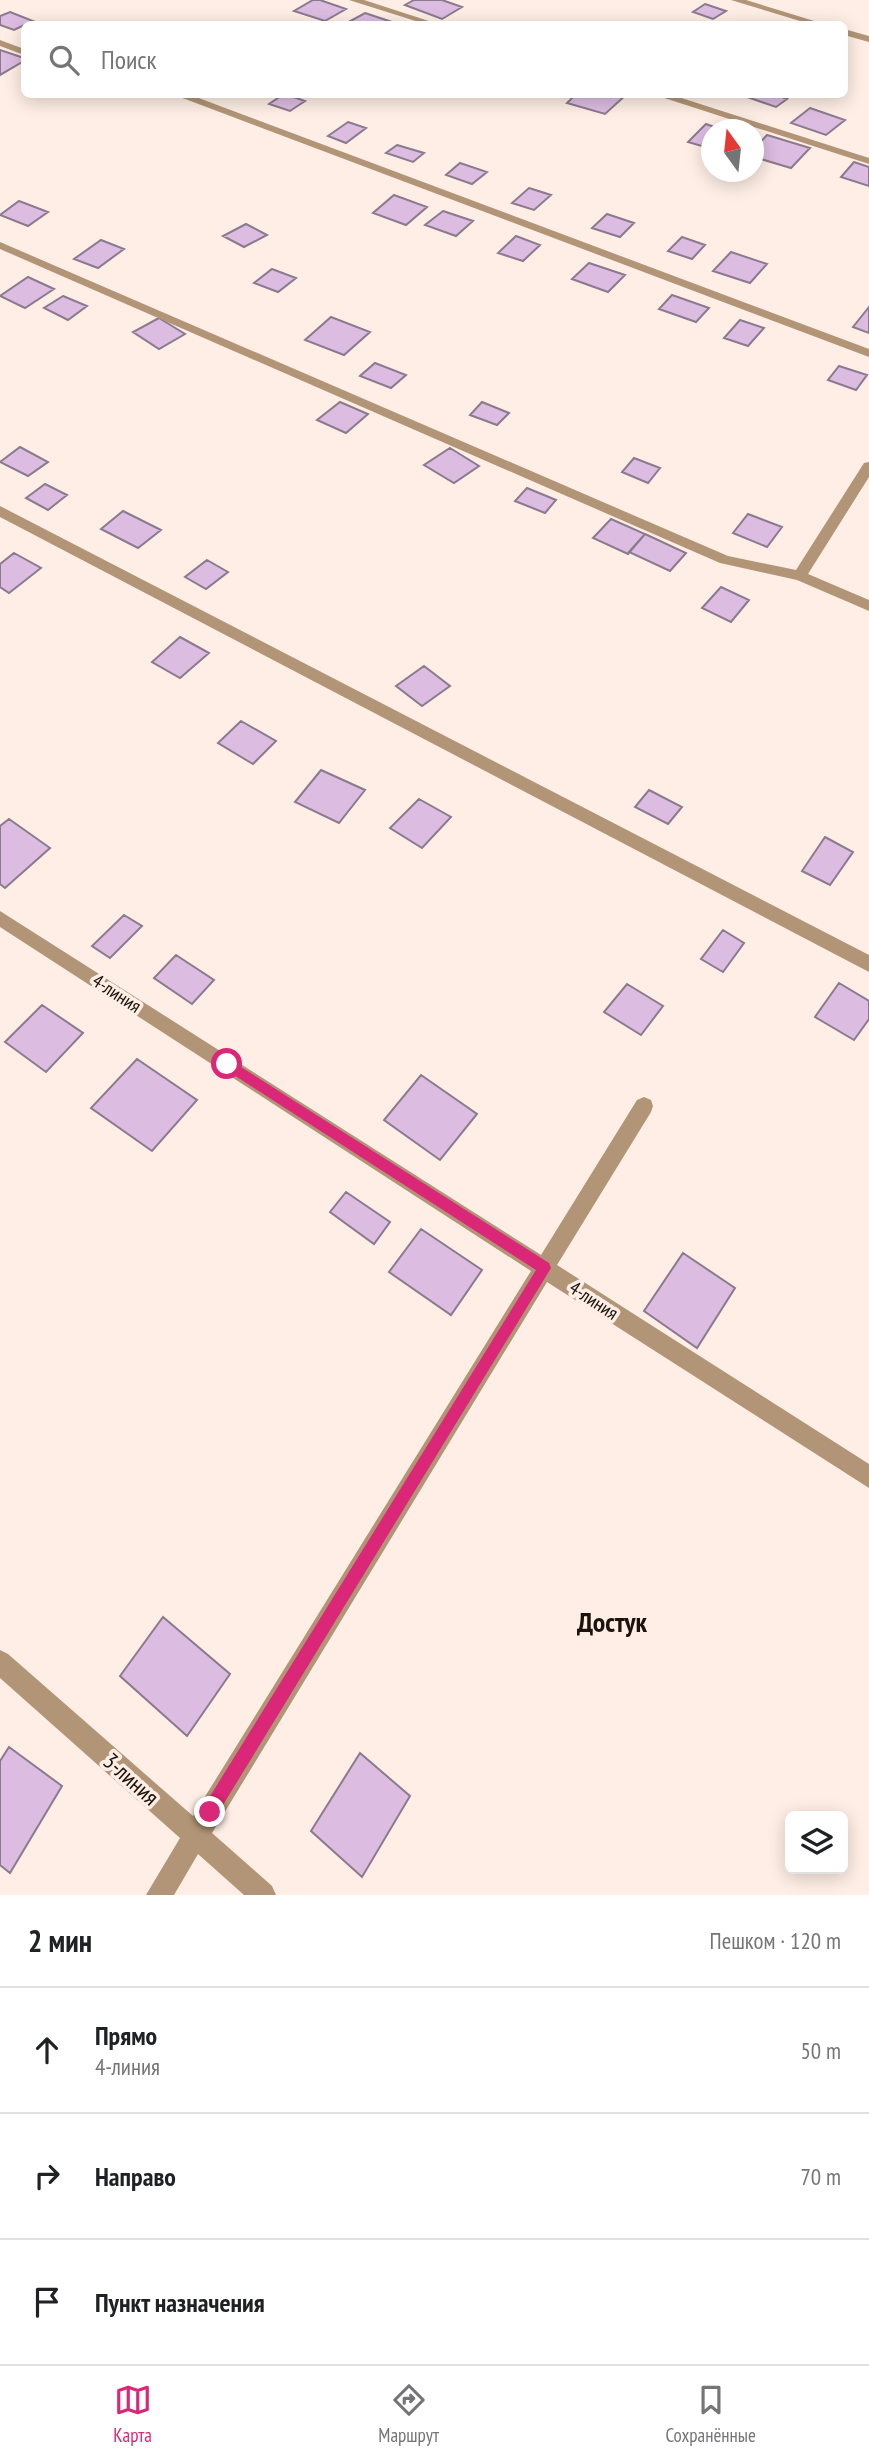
<!DOCTYPE html>
<html lang="ru">
<head>
<meta charset="utf-8">
<style>
  :root { --surface:#fff; --page:#f6f6f6; --text:#202124; --muted:#757577; --line:#e0e0e0; --accent:#db2777 }
  body { margin:0; font-family:"PT Sans Narrow",sans-serif; background:var(--page); color:var(--text) }
  .controls { position:absolute; right:21px; bottom:21px; display:grid; overflow:hidden; border-radius:10px; box-shadow:0 4px 18px #0003 }
  .controls button { width:63px; height:63px; display:grid; place-items:center; padding:0; border:0; border-bottom:2px solid var(--line); background:var(--surface); color:var(--text); font:35px sans-serif }
  .compass { position:absolute; left:701px; top:119px; width:63px; height:63px; border-radius:50%; background:var(--surface); box-shadow:0 4px 18px #0003; rotate:345deg }
  .stop { position:absolute; width:21px; height:21px; margin:-16px; border:5px solid #db2777; border-radius:50%; background:#fff }
  .stop.end { background:#db2777; border-color:#fff; box-shadow:0 2px 7px #0008 }
  .list { margin:0; padding:0; list-style:none }
  h2 { display:flex; justify-content:space-between; align-items:center; height:91px; margin:0; padding:0 28px; font-size:30px }
  h2 small { font-size:23px; font-weight:400; color:var(--muted) }
  .list li { display:grid; grid-template-columns:46px 1fr auto; gap:21px; align-items:center; box-sizing:border-box; height:126px; padding:0 28px; border-top:2px solid var(--line) }
  .list b { display:block; font-size:26px; white-space:nowrap }
  .list p { margin:0; font-size:23px; white-space:nowrap; color:var(--muted) }
  .list em { font-size:23px; font-style:normal; color:var(--muted) }
  .icon { flex:none; width:38px; height:38px; fill:none; stroke:currentColor; stroke-width:2; stroke-linecap:round; stroke-linejoin:round }
  .map { position:relative; flex:none; width:869px; height:1895px; overflow:hidden }
  .search { position:absolute; background:var(--surface); box-shadow:0 4px 18px #0003; left:21px; right:21px; top:21px; height:77px; display:flex; align-items:center; gap:18px; box-sizing:border-box; padding:0 24px; border-radius:10px; color:var(--muted); font-size:26px }
  .sheet { height:469px; background:var(--surface) }
  nav { display:flex; justify-content:space-around; align-items:center; box-sizing:border-box; height:98px; border-top:2px solid var(--line); background:var(--surface); font-size:19px; color:var(--muted) }
  nav a { display:grid; justify-items:center; gap:4px }
  nav .on { color:var(--accent) }
  .map>svg:first-child { display:block }
  .building { fill:#ddbce2; stroke:#8b7a8d; stroke-width:2 }
  .lines { fill:none; stroke-linecap:round; stroke-linejoin:round }
  .minor { fill:#b19576; fill-rule:evenodd }
  .route { fill:#db2777 }
  .labels { text-anchor:middle; stroke-width:7; stroke-linejoin:round; paint-order:stroke }
  .street-label { font-size:19px; fill:#1c130e; stroke:#feeee5 }
  .near-street-label { font-size:23px; fill:#1c130e; stroke:#feeee5 }
  .near-quarter-label { font-size:28px; font-weight:bold; fill:#1c130e; stroke:#feeee5 }
</style>
</head>
<body>
<div class="map">
<svg width="869" height="1895" viewBox="0 0 869 1895">
  <rect width="100%" height="100%" fill="#feeee5"/>
  <path class="building" d="M313 0H320L346 9 325 21 294 11Z
    M414 0H442L462 7 442 19 405 5Z
    M705 4 726 11 713 19 693 12Z
    M10 12 33 21 14 30 0 25V16Z
    M365 13 398 24H345Z
    M0 50 24 58V61L0 75Z
    M284 94H285L305 101 290 111 269 104Z
    M576 94H627L605 114 567 103Z
    M751 94H774L787 99 776 107 747 97Z
    M810 108 845 120 826 135 791 123Z
    M348 122 366 128 346 143 328 136Z
    M706 124 723 130H712V149L688 142Z
    M767 135 810 148 791 168 754 157V149Z
    M397 145 424 153 413 162 386 153Z
    M854 162 869 167V186L841 177Z
    M460 163 487 172 472 184 446 175Z
    M529 188 551 195 534 210 512 203Z
    M394 195 427 207 406 225 373 213Z
    M19 201 48 212 28 226 0 215Z
    M443 211 473 221 456 236 425 225Z
    M607 214 634 223 620 237 592 228Z
    M246 224 267 235 244 247 223 236Z
    M516 236 540 245 523 261 498 253Z
    M682 237 705 245 692 259 668 251Z
    M101 240 124 249 98 268 74 259Z
    M731 252 767 264 750 283 713 271Z
    M589 263 625 275 608 292 572 279Z
    M272 269 296 278 278 292 254 283Z
    M28 277 54 289 25 308 0 296Z
    M672 295 709 308 696 322 659 309Z
    M63 296 87 306 68 320 44 308Z
    M869 307V333L853 327Z
    M331 317 370 332 344 355 305 340Z
    M159 318 185 334 159 349 133 332Z
    M740 320 764 328 748 346 724 338Z
    M375 363 406 375 391 388 360 376Z
    M839 366 867 375 856 390 828 380Z
    M340 402 368 414 346 433 317 420Z
    M482 402 509 413 497 425 470 415Z
    M20 447 48 462 28 476 0 462Z
    M450 448 479 466 454 483 424 465Z
    M634 458 660 468 648 483 622 472Z
    M45 484 67 495 48 510 26 498Z
    M527 488 556 500 545 513 515 501Z
    M123 511 161 530 138 548 101 529Z
    M748 514 782 527 767 547 733 533Z
    M611 519 645 534 628 554 593 538Z
    M645 534 686 553 670 571 629 552Z
    M14 553 41 568 9 593 0 587V564Z
    M207 560 228 572 206 589 185 577Z
    M721 587 749 600 731 622 702 608Z
    M180 637 209 653 180 678 152 662Z
    M424 666 450 686 422 706 396 686Z
    M241 721 276 741 253 764 218 743Z
    M321 770 365 790 339 823 295 802Z
    M649 790 682 807 668 824 635 807Z
    M419 799 451 817 422 848 390 828Z
    M9 819 50 848 5 888 0 884V826Z
    M825 837 853 852 830 885 802 871Z
    M124 915 142 926 110 958 92 946Z
    M723 930 744 943 723 972 701 959Z
    M176 955 214 980 192 1004 154 978Z
    M839 983 869 1001V1019L854 1040 815 1017Z
    M627 984 663 1006 641 1035 604 1012Z
    M42 1005 83 1033 46 1072 5 1042Z
    M137 1059 197 1100 152 1151 91 1108Z
    M421 1075 477 1114 440 1160 384 1120Z
    M346 1192 390 1222 374 1244 330 1212Z
    M421 1229 482 1270 451 1315 389 1272Z
    M683 1253 735 1288 697 1348 644 1311Z
    M163 1617 230 1674 187 1736 120 1676Z
    M9 1747 62 1786 10 1873 0 1865V1761Z
    M360 1753 410 1796 362 1877 311 1831Z"/>
  <g class="lines">
    <path class="minor" d="M349 0H364L438 24H425Z
      M731 0H746L824 24H810Z
      M844 29 869 36V42L844 35Z
      M0 40 24 49V55L0 46Z
      M172 94H188L869 349V357Z
      M652 94H669L869 158V164Z
      M0 242 728 556 796 570 864 463 869 462V477L808 574 869 600V611L797 580 720 563 0 249Z
      M0 506 869 955V972L0 517Z
      M0 911 541 1255 637 1100 644 1097 651 1100 653 1106 651 1112 557 1265 869 1464V1488L547 1282 212 1833 272 1886 276 1895H244L198 1854 174 1895H146L180 1838 0 1678V1650L8 1654 193 1816 531 1271 0 927Z"/>
  </g>
  <path class="route" d="M227 1058 549 1263 551 1268 215 1818 210 1820 204 1818 202 1812 204 1806 536 1270 223 1068 221 1064Z"/>
  <g class="labels">
    <g class="street-label">
      <text transform="translate(117 993) rotate(33)" y="7">4-линия</text>
      <text transform="translate(594 1300) rotate(33)" y="7">4-линия</text>
    </g>
    <g class="near-street-label">
      <text transform="translate(131 1779) rotate(42)" y="8">3-линия</text>
    </g>
    <g class="near-quarter-label">
      <text x="612" y="1632">Достук</text>
    </g>
  </g>
</svg>
<div class="controls">
<button><svg class="icon" aria-label="layers" viewBox="0 0 24 24"><path d="M12 4l9 5-9 5-9-5zM3 14l9 5 9-5"/></svg></button>
</div>
<svg class="compass" viewBox="-18 -18 36 36"><path d="M0-13l5 13h-10z" fill="#e53935"/><path d="M0 13l5-13h-10z" fill="#757577"/></svg>
<div class="stop" style="left:227px;top:1064px"></div>
<div class="stop end" style="left:210px;top:1812px"></div>
<div class="search"><svg class="icon" aria-label="search" viewBox="0 0 24 24"><circle cx="10" cy="10" r="6"/><path d="M15 15l6 6"/></svg>Поиск</div>
</div>
<section class="sheet">
<h2>2 мин<small>Пешком · 120 m</small></h2>
<ul class="list">
<li><svg class="icon" aria-label="ahead" viewBox="0 0 24 24"><path d="M12 20V5M6 11l6-6 6 6"/></svg><div><b>Прямо</b><p>4-линия</p></div><em>50 m</em></li>
<li><svg class="icon" aria-label="right" viewBox="0 0 24 24"><path d="M7 20v-9h11M14 6l5 5-5 5"/></svg><div><b>Направо</b></div><em>70 m</em></li>
<li><svg class="icon" aria-label="arrive" viewBox="0 0 24 24"><path d="M6 21V4h12l-3 4 3 4H6"/></svg><div><b>Пункт назначения</b></div></li>
</ul>
</section>
<nav>
<a class="on"><svg class="icon" aria-label="map" viewBox="0 0 24 24"><path d="M3 6l6-2 6 2 6-2v14l-6 2-6-2-6 2zM9 4v14M15 6v14"/></svg>Карта</a>
<a><svg class="icon" aria-label="directions" viewBox="0 0 24 24"><path d="M12 3l9 9-9 9-9-9zM9 14v-3h6M13 9l2 2-2 2"/></svg>Маршрут</a>
<a><svg class="icon" aria-label="saved" viewBox="0 0 24 24"><path d="M7 4h10v16l-5-4-5 4z"/></svg>Сохранённые</a>
</nav>
</body>
</html>
